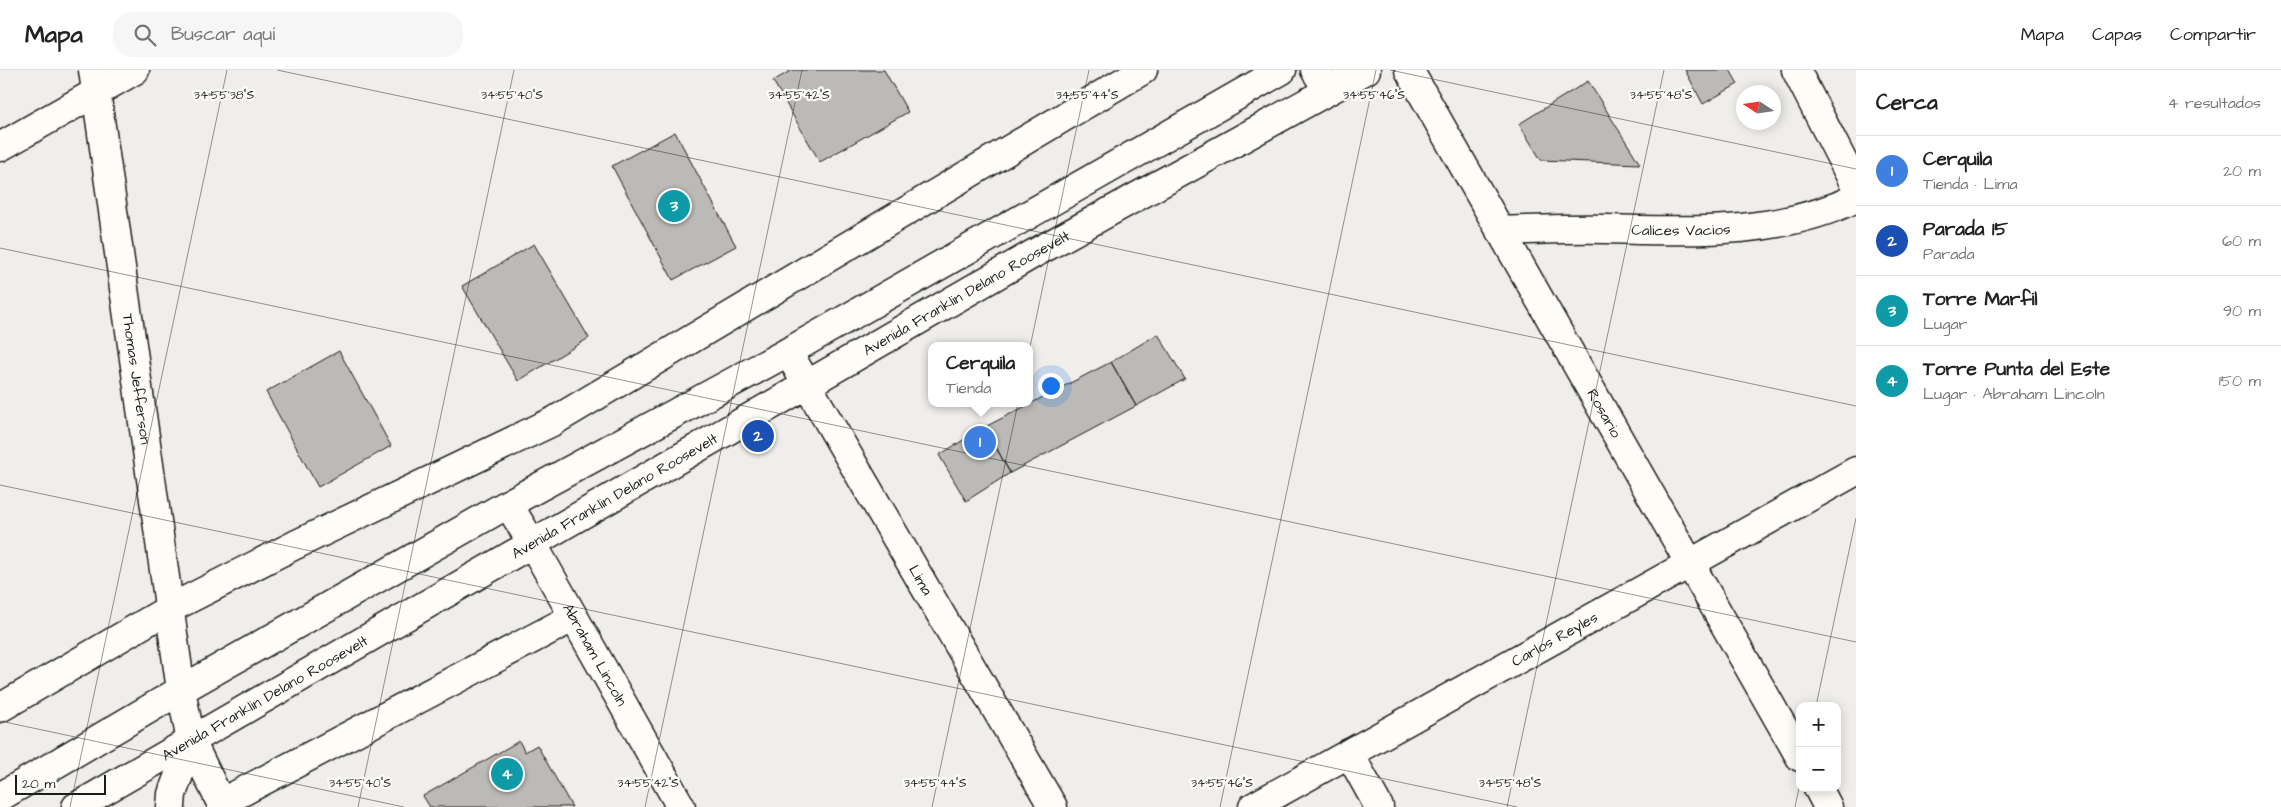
<!DOCTYPE html>
<html lang="es">
<head>
<meta charset="utf-8">
<style>
  :root { --surface:#fff; --page:#f6f6f6; --text:#222; --muted:#767676; --line:#e0e0e0; --accent:#7c3aed }
  body { margin:0; font-family:"Architects Daughter",sans-serif; background:var(--page); color:var(--text) }
  .controls { position:absolute; right:15px; bottom:15px; display:grid; overflow:hidden; border-radius:10px; box-shadow:0 2px 12px #0003 }
  .controls button { width:45px; height:45px; display:grid; place-items:center; padding:0; border:0; border-bottom:1px solid var(--line); background:var(--surface); color:var(--text); font:25px sans-serif }
  .compass { position:absolute; left:1736px; top:15px; width:45px; height:45px; border-radius:50%; background:var(--surface); box-shadow:0 2px 12px #0003; rotate:282deg }
  .scale { position:absolute; left:15px; bottom:12px; width:91px; box-sizing:border-box; padding-left:5px; border:2px solid #1c1c1c; border-top:0; font-size:14px; line-height:18px; white-space:nowrap; color:#1c1c1c; -webkit-text-stroke:4px #fdfcf7; paint-order:stroke }
  .you { position:absolute; left:1050px; top:315px; width:18px; height:18px; margin:-12px; border:4px solid #fff; border-radius:50%; background:#1a73e8; box-shadow:0 0 0 8px #1a73e833 }
  .badge { display:grid; place-items:center; width:32px; height:32px; border-radius:50%; background:var(--accent); color:#fff; font-size:16px; font-weight:700 }
  .pin { position:absolute; translate:-50% -50%; border:2px solid #fff; box-shadow:0 1px 5px #0006 }
  .popup { position:absolute; left:928px; top:272px; width:105px; height:65px; box-sizing:border-box; display:grid; place-content:center; border-radius:10px; background:var(--surface); filter:drop-shadow(0 1px 4px #0005); font-size:16px; white-space:nowrap; color:var(--muted) }
  .popup b { font-size:19px; color:var(--text) }
  .popup::after { content:''; position:absolute; left:50%; top:100%; margin-left:-10px; border:10px solid transparent; border-top-color:var(--surface) }
  .list { margin:0; padding:0; list-style:none }
  h2 { display:flex; justify-content:space-between; align-items:center; height:65px; margin:0; padding:0 20px; font-size:21px }
  h2 small { font-size:16px; font-weight:400; color:var(--muted) }
  .list li { display:grid; grid-template-columns:32px 1fr auto; gap:15px; align-items:center; box-sizing:border-box; height:70px; padding:0 20px; border-top:1px solid var(--line) }
  .list b { display:block; font-size:19px; white-space:nowrap }
  .list p { margin:0; font-size:16px; white-space:nowrap; color:var(--muted) }
  .list em { font-size:16px; font-style:normal; color:var(--muted) }
  .icon { flex:none; width:28px; height:28px; fill:none; stroke:currentColor; stroke-width:2; stroke-linecap:round; stroke-linejoin:round }
  .map { position:relative; flex:none; width:1856px; height:737px; overflow:hidden }
  header { display:flex; align-items:center; gap:30px; box-sizing:border-box; height:70px; padding:0 25px; background:var(--surface); border-bottom:1px solid var(--line) }
  header strong { font-size:24px }
  nav { display:flex; gap:28px; margin-inline-start:auto; font-size:18px }
  .search { width:350px; height:45px; background:var(--page); display:flex; align-items:center; gap:12px; box-sizing:border-box; padding:0 18px; border-radius:20px; color:var(--muted); font-size:19px }
  main { display:flex }
  aside { flex:1; background:var(--surface) }
  .map>svg:first-child { display:block }
  .building { fill:#bbbab6; stroke:#1c1c1c }
  .lines { fill:none; stroke-linecap:round; stroke-linejoin:round }
  .minor-casing { stroke:#1c1c1c; stroke-width:31 }
  .major-casing { stroke:#1c1c1c; stroke-width:31 }
  .minor { stroke:#fdfcf7; stroke-width:28 }
  .major { stroke:#fdfcf7; stroke-width:28 }
  .ticks { fill:none; stroke:#1c1c1c; stroke-width:1; stroke-opacity:0.45 }
  .labels { text-anchor:middle; stroke-width:4.5; stroke-linejoin:round; paint-order:stroke }
  .street-label { font-size:15px; fill:#1c1c1c; stroke:#fdfcf7 }
  .ticks-label { font-size:12px; text-anchor:middle; fill:#1c1c1c; stroke:#fdfcf7; stroke-width:4.5; stroke-linejoin:round; paint-order:stroke }
</style>
</head>
<body>
<header>
<strong>Mapa</strong>
<div class="search"><svg class="icon" aria-label="search" viewBox="0 0 24 24"><circle cx="10" cy="10" r="6"/><path d="M15 15l6 6"/></svg>Buscar aquí</div>
<nav><a>Mapa</a><a>Capas</a><a>Compartir</a></nav>
</header>
<main>
<div class="map">
<svg width="1856" height="737" viewBox="0 0 1856 737">
  <rect width="100%" height="100%" fill="#f0eeea"/>
  <filter id="ink" filterUnits="userSpaceOnUse"><feTurbulence type="fractalNoise" baseFrequency=".02" numOctaves="2"/><feDisplacementMap in="SourceGraphic" scale="10" xChannelSelector="R" yChannelSelector="G"/><feConvolveMatrix kernelMatrix="1 2 1 2 8 2 1 2 1" color-interpolation-filters="sRGB"/></filter>
  <g filter="url(#ink)">
    <path class="building" d="M792 0H884L908 42 820 92 773 11Z
      M1685 0H1730L1738 14 1703 34Z
      M1588 11 1640 94 1541 90 1519 54Z
      M675 62 736 176 673 210 612 96Z
      M534 174 589 268 518 311 462 216Z
      M1158 264 1185 309 1136 336 1111 292Z
      M339 281 391 376 318 417 266 322Z
      M1111 292 1136 336 1010 403 985 357Z
      M985 357 1010 403 966 431 939 385Z
      M519 671 525 682 537 675 572 737H430L423 726Z"/>
    <g class="lines">
      <g class="minor-casing">
        <g id="minor">
          <path id="s1" d="M93 0 181 620 191 671 221 733"/>
          <path d="M1315 0 1328 20"/>
          <path id="s2" d="M1409 0 1800 687"/>
          <path d="M1796 0 1856 117"/>
          <path d="M0 77 135 0"/>
          <path id="s3" d="M1500 161C1536 160 1571 158 1607 159 1690 161 1779 166 1856 128"/>
          <path id="s4" d="M788 282 1053 737"/>
          <path id="s5" d="M508 434 532 473 681 737"/>
          <path d="M0 638 169 539 295 475 554 351 1143 0"/>
          <path d="M1349 683 1379 737"/>
          <path d="M1818 718 1828 737"/>
          <path d="M221 733 574 547"/>
          <path d="M171 737 172 724 191 671"/>
          <path id="s6" d="M1253 737 1856 401"/>
        </g>
      </g>
      <g class="major-casing">
        <g id="major">
          <path d="M0 727 181 620 508 434 788 282 1282 0"/>
          <path id="s7" d="M76 737 1033 184 1366 0"/>
        </g>
      </g>
      <use href="#minor" class="minor"/>
      <use href="#major" class="major"/>
    </g>
  </g>
  <path class="ticks" d="M277 0 1856 336M1390 0 1856 99M0 178 1856 572M0 415 1517 737M1816 636 1856 448M0 651 404 737M70 737 227 0M358 737 514 0M645 737 802 0M932 737 1089 0M1220 737 1376 0M1507 737 1664 0M1795 737 1800 713"/>
  <g class="labels">
    <g class="street-label">
      <text dy="5" stroke="none"><textPath href="#s3" startOffset="181">Calices Vacios</textPath></text>
      <text dy="5" stroke="none"><textPath href="#s7" startOffset="1028">Avenida Franklin Delano Roosevelt</textPath></text>
      <text dy="5" stroke="none"><textPath href="#s1" startOffset="312">Thomas Jefferson</textPath></text>
      <text dy="5" stroke="none"><textPath href="#s2" startOffset="395">Rosario</textPath></text>
      <text dy="5" stroke="none"><textPath href="#s7" startOffset="622">Avenida Franklin Delano Roosevelt</textPath></text>
      <text dy="5" stroke="none"><textPath href="#s4" startOffset="264">Lima</textPath></text>
      <text dy="5" stroke="none"><textPath href="#s6" startOffset="345">Carlos Reyles</textPath></text>
      <text dy="5" stroke="none"><textPath href="#s5" startOffset="174">Abraham Lincoln</textPath></text>
      <text dy="5" stroke="none"><textPath href="#s7" startOffset="218">Avenida Franklin Delano Roosevelt</textPath></text>
    </g>
  </g>
  <g class="ticks-label">
    <text x="224" y="29">34°55'38"S</text>
    <text x="512" y="29">34°55'40"S</text>
    <text x="799" y="29">34°55'42"S</text>
    <text x="1087" y="29">34°55'44"S</text>
    <text x="1374" y="29">34°55'46"S</text>
    <text x="1661" y="29">34°55'48"S</text>
    <text x="360" y="717">34°55'40"S</text>
    <text x="648" y="717">34°55'42"S</text>
    <text x="935" y="717">34°55'44"S</text>
    <text x="1222" y="717">34°55'46"S</text>
    <text x="1510" y="717">34°55'48"S</text>
  </g>
</svg>
<div class="controls">
<button>+</button>
<button>−</button>
</div>
<svg class="compass" viewBox="-18 -18 36 36"><path d="M0-13l5 13h-10z" fill="#e53935"/><path d="M0 13l5-13h-10z" fill="#767676"/></svg>
<div class="scale">20 m</div>
<div class="you"></div>
<div class="pin badge" style="left:980px;top:372px;background:#3f7fe0">1</div>
<div class="popup"><b>Cerquila</b>Tienda</div>
<div class="pin badge" style="left:758px;top:366px;background:#1a4fb4">2</div>
<div class="pin badge" style="left:674px;top:136px;background:#0f9aa8">3</div>
<div class="pin badge" style="left:507px;top:704px;background:#0f9aa8">4</div>
</div>
<aside>
<h2>Cerca<small>4 resultados</small></h2>
<ul class="list">
<li><span class="badge" style="background:#3f7fe0">1</span><div><b>Cerquila</b><p>Tienda · Lima</p></div><em>20 m</em></li>
<li><span class="badge" style="background:#1a4fb4">2</span><div><b>Parada 15</b><p>Parada</p></div><em>60 m</em></li>
<li><span class="badge" style="background:#0f9aa8">3</span><div><b>Torre Marfil</b><p>Lugar</p></div><em>90 m</em></li>
<li><span class="badge" style="background:#0f9aa8">4</span><div><b>Torre Punta del Este</b><p>Lugar · Abraham Lincoln</p></div><em>150 m</em></li>
</ul>
</aside>
</main>
</body>
</html>
